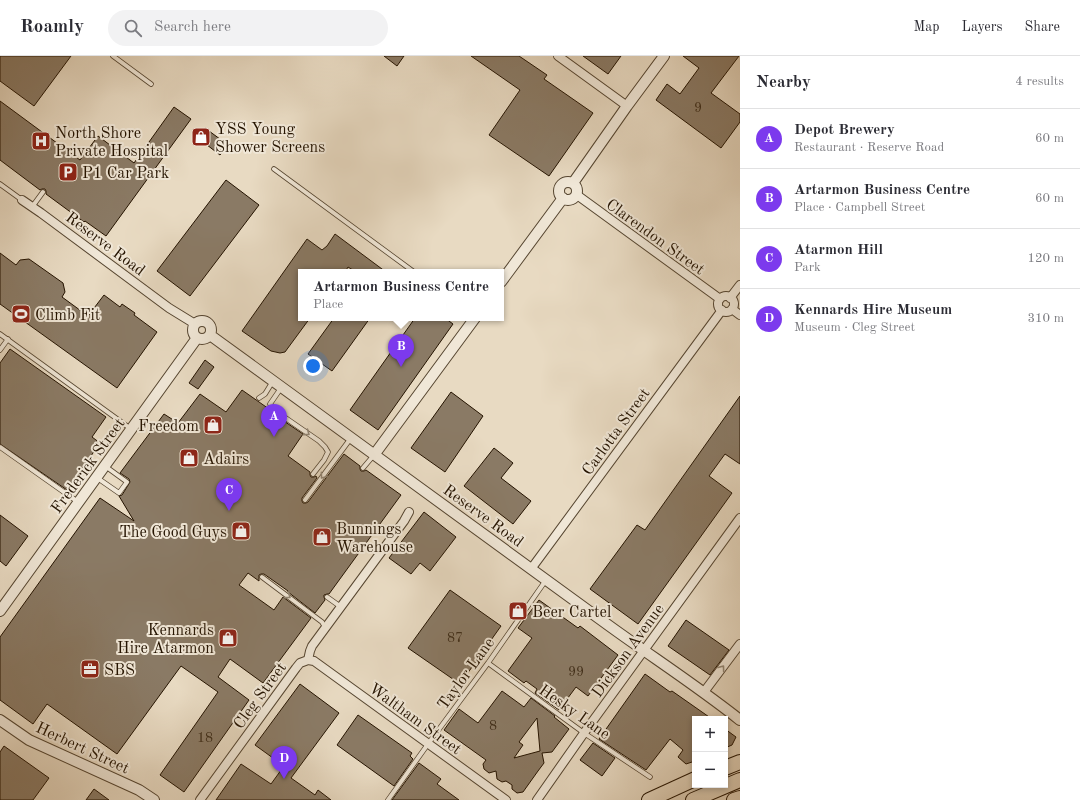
<!DOCTYPE html>
<html lang="en">
<head>
<meta charset="utf-8">
<style>
  :root { --surface:#fff; --page:#f2f2f3; --text:#2b2b33; --muted:#7c7c81; --line:#e1e1e2; --accent:#7c3aed }
  body { margin:0; font-family:"Old Standard TT",serif; background:var(--page); color:var(--text) }
  .controls { position:absolute; right:12px; bottom:12px; display:grid; overflow:hidden; border-radius:0px; box-shadow:0 2px 6px #0003 }
  .controls button { width:36px; height:36px; display:grid; place-items:center; padding:0; border:0; border-bottom:1px solid var(--line); background:var(--surface); color:var(--text); font:20px sans-serif }
  .you { position:absolute; left:313px; top:310px; width:14px; height:14px; margin:-10px; border:3px solid #fff; border-radius:50%; background:#1a73e8; box-shadow:0 0 0 6px #1a73e833 }
  .badge { display:grid; place-items:center; width:26px; height:26px; border-radius:50%; background:var(--accent); color:#fff; font-size:13px; font-weight:700 }
  .pin { position:absolute; translate:-50% -33px; filter:drop-shadow(0 1px 2px #0008) }
  .pin::after { content:''; position:absolute; top:21px; width:14px; height:12px; background:inherit; clip-path:polygon(0 0,100% 0,50% 100%) }
  .popup { position:absolute; left:298px; top:213px; width:206px; height:52px; box-sizing:border-box; display:grid; place-content:center; border-radius:0px; background:var(--surface); filter:drop-shadow(0 1px 3px #0005); font-size:13px; white-space:nowrap; color:var(--muted) }
  .popup b { font-size:15px; color:var(--text) }
  .popup::after { content:''; position:absolute; left:50%; top:100%; margin-left:-8px; border:8px solid transparent; border-top-color:var(--surface) }
  .list { margin:0; padding:0; list-style:none }
  h2 { display:flex; justify-content:space-between; align-items:center; height:52px; margin:0; padding:0 16px; font-size:17px }
  h2 small { font-size:13px; font-weight:400; color:var(--muted) }
  .list li { display:grid; grid-template-columns:26px 1fr auto; gap:12px; align-items:center; box-sizing:border-box; height:60px; padding:0 16px; border-top:1px solid var(--line) }
  .list b { display:block; font-size:15px; white-space:nowrap }
  .list p { margin:0; font-size:13px; white-space:nowrap; color:var(--muted) }
  .list em { font-size:13px; font-style:normal; color:var(--muted) }
  .icon { flex:none; width:22px; height:22px; fill:none; stroke:currentColor; stroke-width:2; stroke-linecap:round; stroke-linejoin:round }
  .map { position:relative; flex:none; width:740px; height:744px; overflow:hidden }
  header { display:flex; align-items:center; gap:24px; box-sizing:border-box; height:56px; padding:0 20px; background:var(--surface); border-bottom:1px solid var(--line) }
  header strong { font-size:19px }
  nav { display:flex; gap:22px; margin-inline-start:auto; font-size:14px }
  .search { width:280px; height:36px; background:var(--page); display:flex; align-items:center; gap:10px; box-sizing:border-box; padding:0 14px; border-radius:22px; color:var(--muted); font-size:15px }
  main { display:flex }
  aside { flex:1; background:var(--surface) }
  .map>svg:first-child { display:block }
  .building { fill:#8a7a65; stroke:#241300; fill-rule:evenodd }
  .lines { fill:none; stroke-linecap:round; stroke-linejoin:round }
  .service-casing { stroke:#554530; stroke-width:5.5 }
  .minor-casing { stroke:#554530; stroke-width:10 }
  .tertiary-casing { stroke:#554530; stroke-width:12 }
  .motorway-casing { stroke:#241300; stroke-width:16 }
  .service { stroke:#f0e7d7; stroke-width:4 }
  .minor { stroke:#f0e7d7; stroke-width:8 }
  .tertiary { stroke:#f0e7d7; stroke-width:10 }
  .motorway { stroke:#e8dac2; stroke-width:14 }
  .oneway { stroke:#948876 }
  .labels { text-anchor:middle; stroke-width:4; stroke-linejoin:round; paint-order:stroke }
  .number-label { font-size:14px; fill:#3e2d19 }
  .poi-label { font-size:16px; fill:#241300; stroke:#f0e7d7; text-anchor:start }
  .street-label { font-size:16px; fill:#241300; stroke:#f0e7d7 }
</style>
</head>
<body>
<header>
<strong>Roamly</strong>
<div class="search"><svg class="icon" aria-label="search" viewBox="0 0 24 24"><circle cx="10" cy="10" r="6"/><path d="M15 15l6 6"/></svg>Search here</div>
<nav><a>Map</a><a>Layers</a><a>Share</a></nav>
</header>
<main>
<div class="map">
<svg width="740" height="744" viewBox="0 0 740 744">
  <rect width="100%" height="100%" fill="#e8dac2"/>
  <filter id="stains"><feTurbulence type="fractalNoise" baseFrequency=".005" numOctaves="4"/><feColorMatrix values="0 0 0 0 .2 0 0 0 0 .09 0 0 0 0 .02 0 0 0 .5 -.17"/></filter>
  <radialGradient id="worn" r=".72"><stop offset=".6" stop-color="#630" stop-opacity="0"/><stop offset="1" stop-color="#630" stop-opacity=".3"/></radialGradient>
  <path class="building" d="M0 0H71L34 50 0 25Z
    M384 0H404L397 10Z
    M471 0H519L547 19 544 23 593 57 549 120 489 79 520 34Z
    M583 0H621L608 18Z
    M683 0H739L711 37 740 58V66L721 92 656 44 667 28 680 38 699 12Z
    M0 45 80 104 98 80 134 107 174 51 191 63 106 180 85 165 84 166 46 138V135L45 133H42L40 134 0 104Z
    M205 72 228 89 220 99 198 82Z
    M226 124 259 149 190 240 157 215Z
    M335 178 386 216H356L348 211 345 216H301V262H310L285 296 280 297 271 295 242 275 307 183 322 194 327 190Z
    M0 197 16 209 20 204 29 203 63 227 65 236 62 241 88 260 104 239 120 251 122 248 135 257 134 259 157 276 117 332 0 248Z
    M334 262H370L332 315 308 298Z
    M415 262H445L453 268 378 374 350 354Z
    M10 293 106 361 92 381 100 387 67 434 0 388V307Z
    M205 304 214 311 198 333 189 327Z
    M242 334 269 353 272 357 303 378 288 400 310 416V419L311 421H314L316 420 317 422 302 442V445L303 447H306L308 446 344 398 360 410V413L361 415H364L366 414 401 439 329 538H327L324 539V541L325 544 315 557 288 536V535L264 518H261L259 519V525L248 517 239 529 274 554 283 541 311 562 263 627 230 603 218 621 249 644 184 736 160 719 218 636 181 610 117 698 47 648 33 668 0 644V581L100 442 134 465 119 440 122 439 130 426 129 423 120 417 164 358 178 367 200 338 226 356Z
    M451 336 483 360 445 416 411 392Z
    M740 340V408L725 398 709 420 732 437 638 568 590 533 637 469 645 474Z
    M494 392 513 407 501 422 531 445 513 468 464 430Z
    M424 456 456 481 430 515 420 507 411 518 389 502Z
    M0 459 28 480 6 510 0 505Z
    M450 534 501 570 460 628 408 592Z
    M539 544 578 572 580 570 618 599 588 640 576 631 559 654 535 637 537 633 526 625 524 627 508 615 532 582 518 572Z
    M686 564 729 594 710 619 668 590Z
    M645 618 670 636 672 635 712 663H695V705L686 708 678 701 683 694 670 683 646 714 599 683Z
    M300 628 339 657 291 722 315 739 318 734 331 744H216L241 708 271 728 284 710 255 689Z
    M502 635 524 651 531 642 555 660 554 661 569 673 552 696 542 697 544 707 538 715 523 736 517 737 512 733V729L506 725 502 726 497 723 496 715 489 717 484 713 483 708 486 704 444 674 459 653 478 667ZM537 662 540 695 514 702 523 689 519 686Z
    M358 659 412 697 410 700 413 703 394 730 337 689Z
    M725 673 736 681 732 689 725 692Z
    M593 687 615 702 602 720 580 704Z
    M4 690 49 722 33 744H0V696Z
    M419 707 441 723 437 728 459 744H392Z
    M94 733 109 744H86Z"/>
  <g class="lines">
    <g class="service-casing">
      <path id="service" d="M113 0 151 28
        M274 113 414 216
        M0 128 22 144
        M32 151 43 136
        M0 278 131 373
        M0 294 8 283
        M281 332 270 348 274 354 319 385 325 391 328 396 324 404 313 418
        M259 342 265 338 273 325
        M0 391 78 446
        M363 412 374 399
        M96 421 119 437 127 426 105 410
        M305 444 351 382
        M262 521 322 566 325 571
        M327 541 341 551
        M488 607 584 677 650 721
        M388 744 428 688 488 607 546 524"/>
    </g>
    <g class="minor-casing">
      <path id="minor" d="M558 0 627 50
        M577 139 720 243
        M22 144 41 157 169 252 195 268
        M718 248a8 8 0 1 1 16 0a8 8 0 1 1-16 0Z
        M730 242 740 229
        M732 253 740 259
        M531 513 722 254
        M308 604 314 605 506 744
        M704 636 740 588
        M200 744 296 612 300 607 308 604 310 595 312 590 404 465 409 456
        M537 744 584 677 740 462"/>
    </g>
    <g class="tertiary-casing">
      <path id="tertiary" d="M559 135a9 9 0 1 1 18 0a9 9 0 1 1-18 0Z
        M573 127 627 50 664 0
        M501 226 563 142
        M193 274a9 9 0 1 1 18 0a9 9 0 1 1-18 0Z
        M210 279C341 375 473 470 604 566 649 599 696 629 740 664
        M374 399 475 262
        M0 555 197 282
        M0 664 29 684 139 734 154 744"/>
    </g>
    <g class="motorway-casing">
      <path id="motorway" d="M725 712 740 706
        M649 744 695 723
        M693 744 740 724
        M734 744 740 742"/>
    </g>
    <use href="#service" class="service"/>
    <use href="#minor" class="minor"/>
    <use href="#tertiary" class="tertiary"/>
    <use href="#motorway" class="motorway"/>
  </g>
  <defs><path id="oneway-chevron" d="M-2-3.5L2.5 0L-2 3.5" fill="none" stroke-width="1.6" stroke-linecap="round" stroke-linejoin="round"/></defs>
  <g class="oneway">
    <use href="#oneway-chevron" transform="translate(307 377) rotate(36)"/>
    <use href="#oneway-chevron" transform="translate(323 420) rotate(126)"/>
    <use href="#oneway-chevron" transform="translate(288 540) rotate(37)"/>
    <use href="#oneway-chevron" transform="translate(722 612) rotate(-54)"/>
  </g>
  <defs>
    <g id="shop-square" transform="scale(1)"><rect x="-9" y="-9" width="18" height="18" rx="4" fill="#8f2418" stroke="#f0e7d7"/><path d="M-5-2.5h2.3a2.7 3.5 0 0 1 5.4 0H5L5.5 6h-11ZM-1.5-2.5h3a1.5 2.3 0 0 0-3 0Z" fill="#fff"/></g>
    <g id="hospital-square" transform="scale(1)"><rect x="-9" y="-9" width="18" height="18" rx="4" fill="#8f2418" stroke="#f0e7d7"/><path d="M-5-5h3v3.5h4V-5h3V5h-3V1.5h-4V5h-3Z" fill="#fff"/></g>
    <g id="parking-square" transform="scale(1)"><rect x="-9" y="-9" width="18" height="18" rx="4" fill="#8f2418" stroke="#f0e7d7"/><path d="M-3.5-5.5H1a3.5 3.5 0 0 1 0 7H-1V5.5H-3.5ZM-1-3.4V-.6H.8a1.4 1.4 0 0 0 0-2.8Z" fill="#fff"/></g>
    <g id="stadium-square" transform="scale(1)"><rect x="-9" y="-9" width="18" height="18" rx="4" fill="#8f2418" stroke="#f0e7d7"/><path d="M0-5a6.5 5 0 1 0 0 10a6.5 5 0 1 0 0-10ZM-3.5-1.8h7v3.6h-7Z" fill="#fff"/></g>
    <g id="office-square" transform="scale(1)"><rect x="-9" y="-9" width="18" height="18" rx="4" fill="#8f2418" stroke="#f0e7d7"/><path d="M-6-3h4V-5.5h4V-3h4V5H-6ZM-1-4.5V-3h2v-1.5ZM-6 0V1H6V0Z" fill="#fff"/></g>
  </defs>
  <g fill-rule="evenodd">
    <use href="#shop-square" x="201" y="81"/>
    <use href="#hospital-square" x="41" y="85"/>
    <use href="#parking-square" x="68" y="116"/>
    <use href="#stadium-square" x="21" y="258"/>
    <use href="#shop-square" x="213" y="369"/>
    <use href="#shop-square" x="189" y="402"/>
    <use href="#shop-square" x="241" y="475"/>
    <use href="#shop-square" x="322" y="481"/>
    <use href="#shop-square" x="518" y="555"/>
    <use href="#shop-square" x="228" y="582"/>
    <use href="#office-square" x="90" y="613"/>
  </g>
  <g class="labels">
    <g class="number-label">
      <text x="698" y="56">9</text>
      <text x="455" y="586">87</text>
      <text x="576" y="620">99</text>
      <text x="493" y="674">8</text>
      <text x="205" y="686">18</text>
    </g>
    <g class="poi-label">
      <text x="215" y="78">YSS Young<tspan x="215" dy="18">Shower Screens</tspan></text>
      <text x="55" y="82">North Shore<tspan x="55" dy="18">Private Hospital</tspan></text>
      <text x="82" y="122">P1 Car Park</text>
      <text x="35" y="264">Climb Fit</text>
      <text x="199" y="375" text-anchor="end">Freedom</text>
      <text x="203" y="408">Adairs</text>
      <text x="336" y="478">Bunnings<tspan x="336" dy="18">Warehouse</tspan></text>
      <text x="227" y="481" text-anchor="end">The Good Guys</text>
      <text x="532" y="561">Beer Cartel</text>
      <text x="214" y="579" text-anchor="end">Kennards<tspan x="214" dy="18">Hire Atarmon</tspan></text>
      <text x="104" y="619">SBS</text>
    </g>
    <g class="street-label">
      <text transform="translate(656 180) rotate(36)" y="6">Clarendon Street</text>
      <text transform="translate(106 187) rotate(37)" y="6">Reserve Road</text>
      <text transform="translate(615 375) rotate(-54)" y="6">Carlotta Street</text>
      <text transform="translate(87 409) rotate(-54)" y="6">Frederick Street</text>
      <text transform="translate(484 459) rotate(36)" y="6">Reserve Road</text>
      <text transform="translate(627 594) rotate(-54)" y="6">Dickson Avenue</text>
      <text transform="translate(465 617) rotate(-54)" y="6">Taylor Lane</text>
      <text transform="translate(259 639) rotate(-54)" y="6">Cleg Street</text>
      <text transform="translate(575 655) rotate(35)" y="6">Hesky Lane</text>
      <text transform="translate(416 662) rotate(36)" y="6">Waltham Street</text>
      <text transform="translate(83 691) rotate(25)" y="6">Herbert Street</text>
    </g>
  </g>
  <rect width="100%" height="100%" filter="url(#stains)"/>
  <rect width="100%" height="100%" fill="url(#worn)"/>
</svg>
<div class="controls">
<button>+</button>
<button>−</button>
</div>
<div class="you"></div>
<div class="pin badge" style="left:274px;top:381px">A</div>
<div class="pin badge" style="left:401px;top:311px">B</div>
<div class="popup"><b>Artarmon Business Centre</b>Place</div>
<div class="pin badge" style="left:229px;top:455px">C</div>
<div class="pin badge" style="left:284px;top:723px">D</div>
</div>
<aside>
<h2>Nearby<small>4 results</small></h2>
<ul class="list">
<li><span class="badge">A</span><div><b>Depot Brewery</b><p>Restaurant · Reserve Road</p></div><em>60 m</em></li>
<li><span class="badge">B</span><div><b>Artarmon Business Centre</b><p>Place · Campbell Street</p></div><em>60 m</em></li>
<li><span class="badge">C</span><div><b>Atarmon Hill</b><p>Park</p></div><em>120 m</em></li>
<li><span class="badge">D</span><div><b>Kennards Hire Museum</b><p>Museum · Cleg Street</p></div><em>310 m</em></li>
</ul>
</aside>
</main>
</body>
</html>
